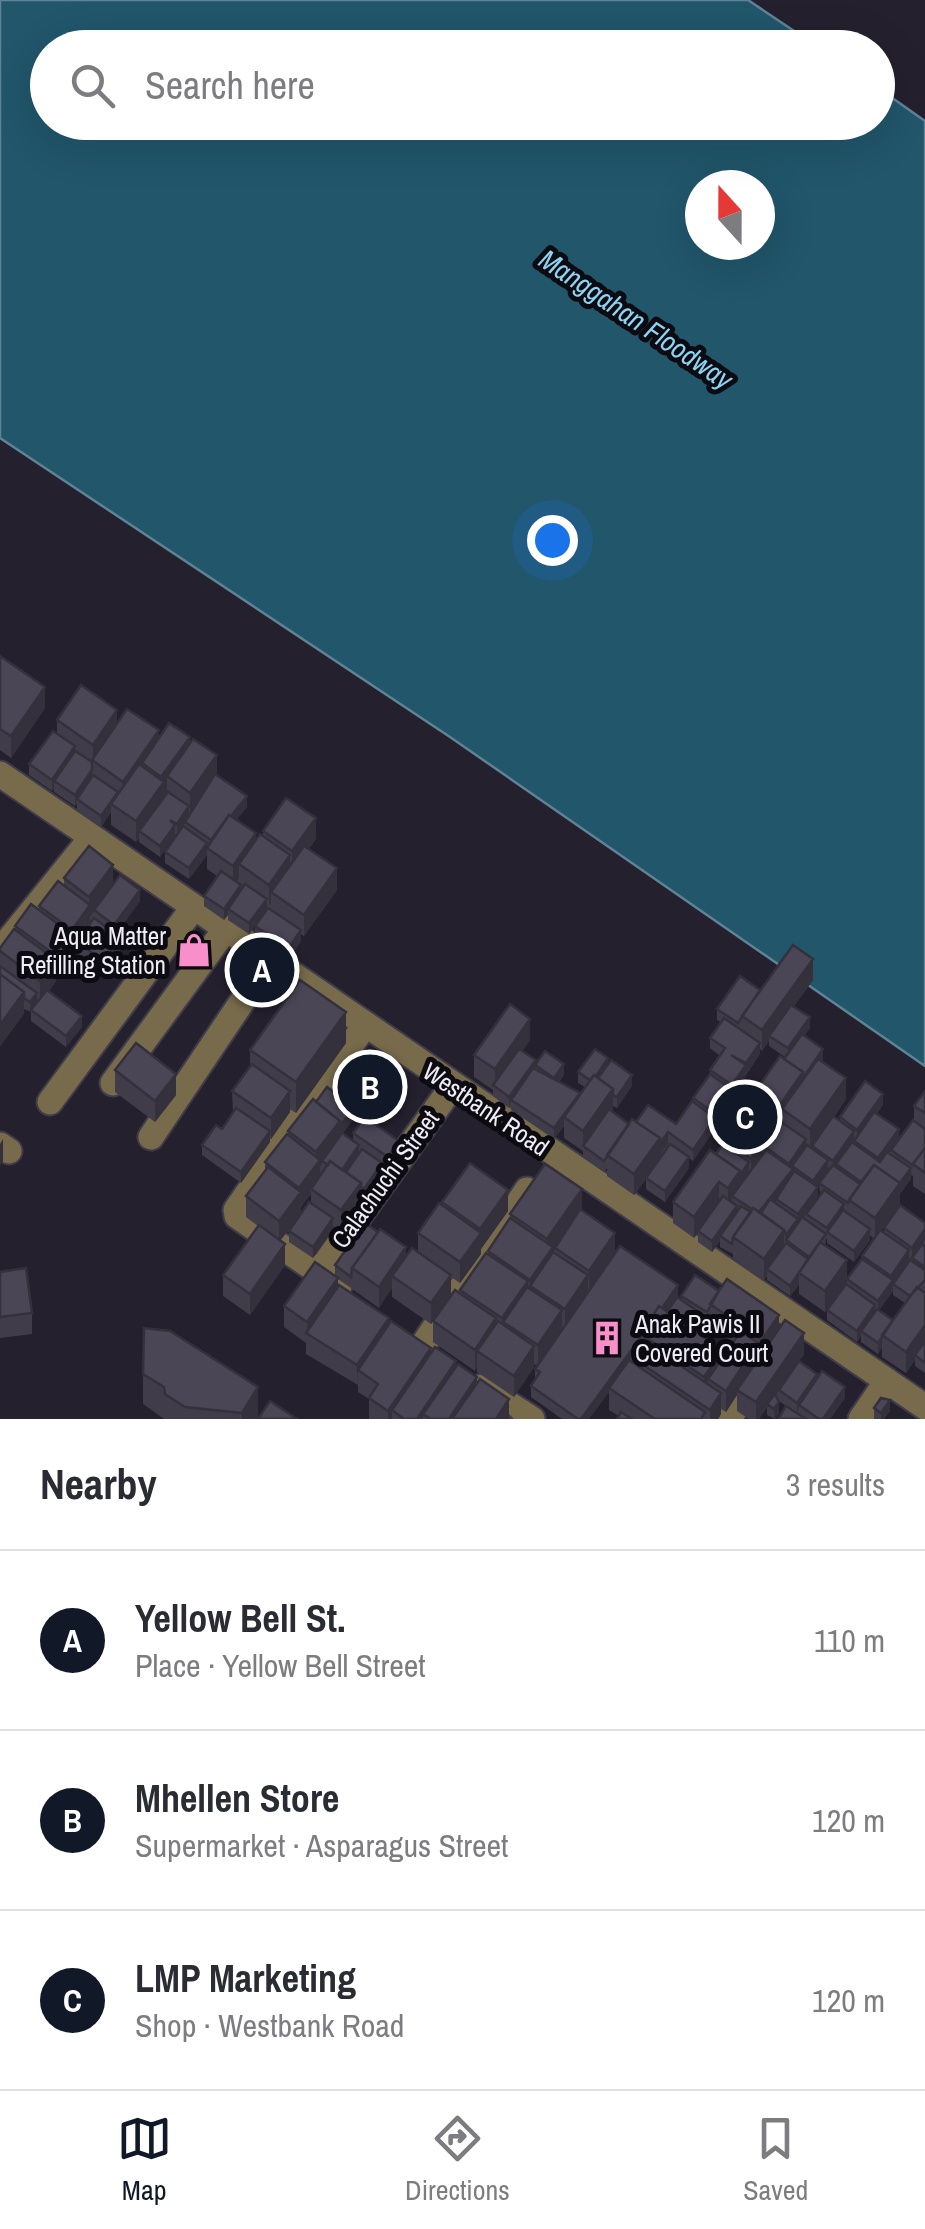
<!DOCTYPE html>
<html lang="en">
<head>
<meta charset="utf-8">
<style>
  :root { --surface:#fff; --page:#f2f2f3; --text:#2b2b33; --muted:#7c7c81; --line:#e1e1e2; --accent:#111827 }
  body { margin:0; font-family:"Archivo Narrow",sans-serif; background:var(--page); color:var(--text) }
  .compass { position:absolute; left:685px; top:170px; width:90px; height:90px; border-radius:50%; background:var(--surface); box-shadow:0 10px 40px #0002; rotate:339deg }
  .you { position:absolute; left:552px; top:540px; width:35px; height:35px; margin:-25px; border:8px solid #fff; border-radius:50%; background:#1a73e8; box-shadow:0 0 0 15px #1a73e833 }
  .badge { display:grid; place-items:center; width:65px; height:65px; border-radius:50%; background:var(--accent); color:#fff; font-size:32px; font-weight:700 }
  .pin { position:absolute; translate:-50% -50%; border:5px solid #fff; box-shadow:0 2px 10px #0006 }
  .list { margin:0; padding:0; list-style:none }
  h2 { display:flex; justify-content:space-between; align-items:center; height:130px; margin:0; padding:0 40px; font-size:42px }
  h2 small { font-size:32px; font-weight:400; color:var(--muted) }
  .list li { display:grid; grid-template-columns:65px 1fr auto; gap:30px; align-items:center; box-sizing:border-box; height:180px; padding:0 40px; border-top:2px solid var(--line) }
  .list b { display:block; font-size:38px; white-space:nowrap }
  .list p { margin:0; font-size:32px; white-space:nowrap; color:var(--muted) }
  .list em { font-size:32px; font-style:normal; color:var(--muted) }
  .icon { flex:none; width:55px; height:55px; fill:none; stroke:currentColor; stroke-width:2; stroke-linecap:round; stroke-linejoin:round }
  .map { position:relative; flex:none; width:925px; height:1419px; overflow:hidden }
  .search { position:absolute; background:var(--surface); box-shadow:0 10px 40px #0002; left:30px; right:30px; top:30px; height:110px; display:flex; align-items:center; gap:25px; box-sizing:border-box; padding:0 35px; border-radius:55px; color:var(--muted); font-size:38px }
  .sheet { height:670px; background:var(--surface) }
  nav { display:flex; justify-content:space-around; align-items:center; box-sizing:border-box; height:140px; border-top:2px solid var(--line); background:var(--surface); font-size:28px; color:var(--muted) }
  nav a { display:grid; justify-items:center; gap:5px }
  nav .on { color:var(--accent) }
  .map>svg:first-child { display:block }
  .water { fill:#21566b; stroke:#5f8395; stroke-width:2.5; fill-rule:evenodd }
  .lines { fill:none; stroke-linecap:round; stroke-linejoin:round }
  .minor-casing { stroke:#403d4a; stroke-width:29 }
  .minor { stroke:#776b4b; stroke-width:25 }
  .wall { fill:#403c4a; fill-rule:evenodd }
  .shaded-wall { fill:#34313c }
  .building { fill:#4a4656; stroke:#34313c; stroke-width:2.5 }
  .labels { text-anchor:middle; stroke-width:10; stroke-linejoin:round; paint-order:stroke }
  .poi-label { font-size:25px; fill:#efecf6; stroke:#0c0b11; text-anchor:end }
  .street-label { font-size:25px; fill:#efecf6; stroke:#0c0b11 }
  .water-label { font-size:28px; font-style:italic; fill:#8dd4f3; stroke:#0c0b11 }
</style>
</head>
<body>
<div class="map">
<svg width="925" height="1419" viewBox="0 0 925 1419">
  <rect width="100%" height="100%" fill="#24202e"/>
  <path class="water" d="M0 0H748L818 47 48 48V122H878V88L925 121V1066L450 737 0 438ZM700 185H760V245H700Z"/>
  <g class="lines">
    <g class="minor-casing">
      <path id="minor" d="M0 774 925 1407
        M0 951 92 837
        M113 1083 225 930
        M50 1102 193 908
        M151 1137 270 960
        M0 1145 9 1151
        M319 1272 452 1087
        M339 1286 237 1216 236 1210 365 1025
        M421 1348 527 1190
        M482 1387 532 1419
        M728 1419 757 1378
        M861 1419 887 1381"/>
    </g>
    <use href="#minor" class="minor"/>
  </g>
  <path class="wall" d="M0 656 45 708 11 758 0 750Z
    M57 720 117 724 159 739 190 743 217 775 247 807 236 820 256 840 263 837V831L316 839 309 849 337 890 304 936 301 934V941L288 960 255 937V926L249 934 228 920V915L224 920 204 906V896L217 876 207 869V855L189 879 165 863V852L176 835 175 834 160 857 139 842V838L136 842 111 825V812L101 827 77 810V803L75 806 54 792V788L52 791 29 775V764L57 733Z
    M64 878 113 884 140 901 116 934 121 949 104 972 77 953V944L74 948V957L58 978 56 977V981L49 991 82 1027 66 1047 31 1021V1012L24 1009V1014L0 1046V948L15 930V926L39 910V906L64 885Z
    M813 980 794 1006 810 1028 804 1036 823 1060 822 1061 846 1099 834 1117 840 1121V1117L883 1105 876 1114 899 1140 914 1121V1106L925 1091V1194L913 1186V1176L911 1175V1179L900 1194V1205L881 1231 884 1233V1228L925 1223V1373L915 1366V1360L906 1373 882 1357V1348L878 1354 861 1342V1336L857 1342 827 1320V1310L847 1285V1279L874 1239 870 1235V1240L854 1262 827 1243V1238L826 1239 825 1245 847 1282 825 1312 799 1294V1285L790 1296 767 1280V1276L764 1280 733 1258V1254L720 1247V1241L712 1252 698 1242V1233L694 1238 673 1223V1202L725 1145V1141L750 1113V1099L785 1057 769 1046V1041L762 1051 760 1049V1054L734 1093V1102L717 1126 715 1125V1129L693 1161 689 1158V1168L665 1202 646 1189V1179L634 1195 607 1176V1168L604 1172 583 1157V1151L564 1138V1126L554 1139 511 1110V1106L509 1108 493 1096V1090L474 1077V1055L530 1040 522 1051 536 1064 564 1075 559 1082 580 1095 585 1087 578 1083V1072L608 1063 632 1086 617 1108 613 1106 612 1112 629 1124 636 1122 676 1124 693 1102V1098L710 1074V1070L720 1056 710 1048V1038L721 1022 717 1020V1009L760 990ZM828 1168 829 1169 819 1183 820 1194 818 1198 817 1187ZM893 1285V1295L905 1303 893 1320 879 1310 893 1291Z
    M346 1043 296 1113 290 1109V1112L271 1139H270V1142L241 1183 202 1155V1145L222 1129 233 1113 232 1091 250 1067V1050Z
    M115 1070 176 1095 155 1122 115 1092Z
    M391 1096 372 1122 399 1152 388 1168 382 1164V1174L364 1200 361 1198V1204L341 1232 333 1226V1229L313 1258 289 1242V1231L301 1214 280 1241 285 1265 250 1315 223 1296V1275L258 1226 246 1217V1196L265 1170V1162L288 1136V1131L316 1102 348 1103ZM355 1117 361 1122 353 1133V1141L343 1133ZM311 1194V1203L301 1214V1207Z
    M442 1202 508 1211 481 1249V1254L460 1283 451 1277V1296L460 1293V1290L488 1254V1251L510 1218V1214L582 1210 615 1254 681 1300V1296L695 1275 779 1330 804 1354 799 1361 817 1378 845 1398 830 1419H778L793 1411 779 1401V1413L775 1419 767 1415V1407L759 1419H749L737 1411V1395L726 1412 721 1409V1414L718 1419H617L619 1416 609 1410V1392L589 1419H562L531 1397V1386L535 1380V1369L537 1366 534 1364V1367L514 1397 477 1372V1367L475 1371 433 1342V1321L439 1312 431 1324 392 1297V1288L379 1308 352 1289V1286L351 1288 338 1279V1286L389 1324 431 1353 456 1365 477 1382 514 1419H369V1399L358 1392V1385L306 1354V1343L284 1327V1306L335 1276V1265L406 1256 418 1252V1233L442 1205ZM710 1319V1326L733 1342 723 1356 701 1335 706 1328V1323Z
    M0 1272 32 1313V1334L0 1338Z
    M143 1374 258 1417 256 1419H164L143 1404Z
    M874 1408 890 1411 884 1419H874Z"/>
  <path class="shaded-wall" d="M45 687V708L11 758V736Z
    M117 710V731L93 761V745Z
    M159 730V751L142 763V777L123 803V782Z
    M190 737V758L167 776V791L164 795V803L139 831V838L136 842V821L161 785V777Z
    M75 746V757L54 781V788L52 791V780Z
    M217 755V776L190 814V793Z
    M92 770V781L77 799 75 806V795Z
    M118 792V802L111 804V812L101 827V816Z
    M247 796V807L211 851V840Z
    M189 806V817L177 835V824Z
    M316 818V839L292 873V851Z
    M175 825V836L160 857V846Z
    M256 833V854L239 864V878L233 887V866Z
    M207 843V855L189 879V868Z
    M290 855V876L271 892V903L269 906V885Z
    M113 865V886L90 917V926L74 948V957L58 978V957L72 938V930L89 906V897Z
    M337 868V890L304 936V915Z
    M241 885V896L228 909V915L224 920V909Z
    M140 890V901L114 936V925Z
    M267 899V910L249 934V923Z
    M301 930V941L288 960V949Z
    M121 938V949L104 972V961Z
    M813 959V980L772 1037 769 1036V1041L762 1051V1030Z
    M56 960V981L40 1002V981Z
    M24 992V1014L0 1046V1025Z
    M37 993V1004L30 1013V1002Z
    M346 1012V1043L296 1113V1082Z
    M82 1016V1027L66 1047V1036Z
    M810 1017V1028L788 1059V1048Z
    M530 1019V1040L497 1088 495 1086V1069Z
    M760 1043V1054L746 1074V1063Z
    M823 1049V1060L803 1089 782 1109V1123L773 1136V1115L803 1072Z
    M608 1058V1069L598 1084 592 1081Z
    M536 1060 535 1072 511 1100 509 1108V1097Z
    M564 1064V1075L554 1089V1078Z
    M746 1065V1076L734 1093V1102L717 1126V1115L732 1094V1085Z
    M176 1074V1095L155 1122V1101Z
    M632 1075V1086L617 1108V1097Z
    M846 1078V1099L810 1150V1129Z
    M391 1085V1096L368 1127V1116Z
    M613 1089V1110L586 1148 583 1147V1131Z
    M290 1091V1112L271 1139V1118Z
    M580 1093 564 1117V1126L554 1139V1128Z
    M883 1094V1105L857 1141V1130Z
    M355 1107V1117L322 1161 320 1168V1181L311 1189V1194L301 1207V1214L279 1242V1221L299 1195V1188L316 1166V1152L340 1121Z
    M715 1118V1129L693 1161V1150Z
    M773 1129V1140L764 1146V1152L751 1170V1159Z
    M899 1129V1140L878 1169V1158Z
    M270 1131V1142L241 1183V1172Z
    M854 1131V1142L833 1171V1161Z
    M668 1132V1143L660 1155V1160L634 1195V1174L660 1138Z
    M3 1139V1161L0 1166V1144Z
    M806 1139V1150L792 1166 793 1180 762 1218 758 1213 789 1174V1164Z
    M399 1141V1152L388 1168V1157Z
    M359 1145V1156L345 1176 340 1173Z
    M689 1157V1168L665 1202V1191Z
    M828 1160V1171L813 1192V1181Z
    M749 1162V1173L732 1196V1202L728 1209V1188L740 1171Z
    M382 1163V1174L364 1200V1189Z
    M911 1168V1179L900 1194V1205L875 1239V1218Z
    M719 1182V1203L694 1238V1217Z
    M361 1183V1204L341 1232V1210Z
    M818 1187V1198L798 1225V1214Z
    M582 1189V1210L530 1286V1280L547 1255V1239Z
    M508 1190V1211L481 1249V1254L460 1283V1262L480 1234V1229Z
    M844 1204V1215L827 1232V1239V1228Z
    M737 1206V1217L720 1236V1241L712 1252V1241Z
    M333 1218V1229L313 1258V1247Z
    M798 1219V1230L786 1240V1246V1235Z
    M870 1229V1240L854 1262V1251Z
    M925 1229V1240L912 1259V1248Z
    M784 1230V1251L767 1269V1276L764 1280V1259Z
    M615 1233V1254L589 1292V1271Z
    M285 1244V1265L250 1315V1294Z
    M406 1247V1269L392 1276V1288L379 1308V1287Z
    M909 1250V1261L893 1285V1291L878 1312V1301L891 1283V1276Z
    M847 1260V1282L825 1312V1291Z
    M799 1274V1285L790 1296V1286Z
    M451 1275V1296L431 1324V1303Z
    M588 1275V1296L565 1330V1309Z
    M338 1278V1299L307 1333V1322Z
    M528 1281V1302L503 1322 502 1339V1318Z
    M678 1285V1296L648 1338 642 1335Z
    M875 1305V1316L861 1331V1336L857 1342V1331Z
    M562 1310V1331L538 1366V1345Z
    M779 1315V1336L762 1361V1340Z
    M706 1317V1328L692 1348V1337Z
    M389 1318V1339L358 1370 357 1386V1365Z
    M496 1318V1339L477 1351V1367L475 1371V1350Z
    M925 1325V1346L915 1355V1360L906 1373V1352Z
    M804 1333V1354L759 1419H756V1402Z
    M641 1337V1348L630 1356V1363L609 1388V1392L589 1419H581Z
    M882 1337V1348L878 1354V1343Z
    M758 1343V1364L737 1390V1395L726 1412V1391Z
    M534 1346V1367L514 1397V1376Z
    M431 1348V1369L392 1410V1419H388V1411Z
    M723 1350V1371L708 1379V1393L704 1398V1377Z
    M456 1361V1382L423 1414V1419H417Z
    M817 1374V1385L799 1405 797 1414V1403Z
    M477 1377V1398L463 1419H449Z
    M258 1387V1417L256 1419H242V1413Z
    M845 1387V1398L830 1419H823Z
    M721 1393V1414L718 1419H710V1410Z
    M509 1399V1419H496Z
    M890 1400V1411L884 1419H881V1413Z
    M779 1402V1413L774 1419V1409Z"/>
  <path class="building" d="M0 656 45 687 11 736 0 729Z
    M81 685 117 710 93 745 57 720Z
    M127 709 159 730 123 782 92 760Z
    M169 723 190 737 161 777 142 763Z
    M53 731 75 746 52 780 29 764Z
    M193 739 217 755 190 793 167 776Z
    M75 751 92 762V770L75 795 54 781Z
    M139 764 164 782 136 821 111 804Z
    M215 774 247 796 231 816 229 815 211 840 185 822Z
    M93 775 118 792 101 816 77 799Z
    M168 792 189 806 177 824 170 820 175 825 160 846 139 831Z
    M286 798 316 818 292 851 263 831Z
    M229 815 256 833 233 866 207 848Z
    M183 826 207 843 189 868 165 852Z
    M260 834 290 855 269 885 239 864Z
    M89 846 113 865 89 897 64 878Z
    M304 846 337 868 304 915 271 892Z
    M221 871 241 885 224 909 204 896Z
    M120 875 140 890 114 925 94 910Z
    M58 881 90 905 72 930 39 906Z
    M245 884 267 899 249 923 228 909Z
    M31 904 74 936 58 957 15 926Z
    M268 908 301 930 288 949 255 926Z
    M94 918 121 938 104 961 77 942Z
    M14 929 56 960 40 981 0 951V948Z
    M793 945 813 959 762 1030 742 1016Z
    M0 966 37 993 30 1002 24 998V992L0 974Z
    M0 974 24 992 0 1025Z
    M740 976 760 990 738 1023 717 1009Z
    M300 980 346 1012 296 1082 250 1050Z
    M47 990 82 1016 66 1036 31 1010Z
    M510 1004 530 1019 495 1069 474 1055Z
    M791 1005 810 1017 788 1048 769 1036Z
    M724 1018 760 1043 746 1063 731 1055 746 1065 732 1085 710 1070 725 1048 710 1038Z
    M802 1034 823 1049 803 1078V1072L784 1059Z
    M136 1043 176 1074 155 1101 115 1070Z
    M519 1049 536 1060 509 1097 493 1085Z
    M595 1049 608 1058 596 1076 594 1075 590 1080 578 1072Z
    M545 1051 564 1064 554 1078 535 1065Z
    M780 1056 803 1072 773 1115 750 1099Z
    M818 1059 846 1078 810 1129 782 1109Z
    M611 1060 632 1075 617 1097 613 1095V1089L598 1078Z
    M252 1064 290 1091 271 1118 232 1091Z
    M533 1068 580 1093 554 1128 511 1100Z
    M372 1071 391 1085 368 1116 355 1107 340 1126V1121L316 1102 327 1087 348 1103Z
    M710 1074 734 1091 717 1115 693 1098Z
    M594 1075 613 1089 583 1131 564 1117Z
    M865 1081 883 1094 857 1130 840 1117Z
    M925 1091V1113L914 1106Z
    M313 1099 340 1121 316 1152 288 1131Z
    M692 1101 715 1118 693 1150 668 1132 660 1144V1138L636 1122 648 1105 676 1124Z
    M236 1108 270 1131 241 1172 202 1145 216 1125 222 1129Z
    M609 1109 629 1124 604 1161 583 1146Z
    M746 1110 773 1129 751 1159 725 1141Z
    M874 1112 899 1129 878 1158 854 1141Z
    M833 1116 854 1131 833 1161 812 1146Z
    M365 1117 399 1141 388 1157 353 1133Z
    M632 1119 660 1138 634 1174 607 1155Z
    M913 1120 925 1129V1148L913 1164 914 1166 891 1150Z
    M781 1122 806 1139 789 1164 764 1146Z
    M342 1133 359 1145 342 1170 330 1161 328 1165 322 1161Z
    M287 1134 320 1160 299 1188 265 1162Z
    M852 1142 880 1162 887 1152 911 1168 900 1183 874 1165 861 1182 836 1164Z
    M670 1144 689 1157 665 1191 646 1178Z
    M723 1144 749 1162 740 1175V1171L716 1154Z
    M807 1145 828 1160 813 1181 792 1166Z
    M925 1148V1173L913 1164Z
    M362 1149 382 1163 364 1189 361 1187V1183L346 1172Z
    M710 1150 740 1171 728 1188 719 1182 694 1217 673 1202Z
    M766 1150 793 1169 759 1212 753 1208 752 1209 732 1196Z
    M330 1161 361 1183 341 1210 311 1189Z
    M470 1163 508 1190 480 1229 442 1202Z
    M545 1164 582 1189 547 1239 510 1214Z
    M833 1165 860 1184 849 1200H850L848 1203 819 1183Z
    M874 1165 900 1183 875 1218 849 1200Z
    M268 1167 301 1192 279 1221 246 1196Z
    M794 1171 818 1187 798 1214 776 1199Z
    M824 1190 844 1204 827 1228 806 1214Z
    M723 1196 737 1206 712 1241 698 1231Z
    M770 1199 798 1219 786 1235 784 1230 761 1213Z
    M309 1202 333 1218 313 1247 289 1231Z
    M439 1203 481 1233 460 1262 418 1233Z
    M900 1205 925 1223V1229L912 1248 884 1228Z
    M741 1206 751 1212 733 1237 732 1244 720 1236Z
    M753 1208 784 1230 764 1259 733 1237Z
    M580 1209 615 1233 589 1271 555 1248Z
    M843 1210 870 1229 854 1251 827 1232Z
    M802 1217 826 1234 809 1257 786 1240Z
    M510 1218 553 1247 530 1280 488 1251Z
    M365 1223 378 1232 352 1268 351 1277 335 1265Z
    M259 1225 285 1244 250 1294 223 1275Z
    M380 1229 406 1247 379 1287 352 1268Z
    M880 1230 909 1250 891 1276 862 1256Z
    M820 1242 847 1260 825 1291 799 1273Z
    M786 1243 808 1259 790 1286 767 1269Z
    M922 1244 925 1247V1267L912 1258Z
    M620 1246 678 1285 662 1308 659 1306 641 1334V1337L581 1419H578L531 1386 540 1372 535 1369Z
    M412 1248 451 1275 431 1303 392 1276Z
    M553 1252 588 1275 565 1309 530 1286Z
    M486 1253 528 1281 502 1318 460 1290Z
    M862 1259 893 1280 878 1301 847 1279Z
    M910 1260 925 1270V1280L910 1296 893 1284Z
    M315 1262 338 1278 307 1322 284 1306Z
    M26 1268 32 1313 0 1317V1272Z
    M695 1275 719 1291 707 1312 681 1296Z
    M727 1279 779 1315 762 1340 710 1304Z
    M846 1284 875 1305 857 1331 827 1310Z
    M339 1285 389 1318 357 1365 306 1333Z
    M527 1287 562 1310 538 1345 503 1322Z
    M917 1287 925 1293V1325L906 1352 882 1335Z
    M455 1290 496 1318 475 1350 433 1321Z
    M677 1297 706 1317 696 1331 667 1312Z
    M659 1306 723 1350 704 1377 641 1334Z
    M877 1309 893 1320 878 1343 861 1331Z
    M785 1320 804 1333 756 1402 737 1390Z
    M391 1321 431 1348 388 1411 369 1398 378 1384 358 1370Z
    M498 1321 534 1346 514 1376 477 1351Z
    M144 1328 170 1331 258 1387 242 1413 185 1407 165 1394 164 1387 143 1374Z
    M741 1331 758 1343 726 1391 708 1379Z
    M641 1339 721 1393 710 1410 630 1356Z
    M925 1341V1363L915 1355Z
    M435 1347 456 1361 417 1419H404L392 1410Z
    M629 1360 705 1412 701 1419H655L609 1388Z
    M799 1361 817 1374 797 1403 779 1390Z
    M458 1364 477 1377 449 1419H431L423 1414Z
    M822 1371 845 1387 823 1419H819L799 1405Z
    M480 1379 509 1399 496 1419H452Z
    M775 1394 779 1402 774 1409 767 1404Z
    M881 1398 890 1400 881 1413 874 1408Z
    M270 1401 297 1419H258Z
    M786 1406 806 1419H778Z
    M621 1412 632 1419H617Z"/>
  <defs>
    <g id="shop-bare" transform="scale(2.7)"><path d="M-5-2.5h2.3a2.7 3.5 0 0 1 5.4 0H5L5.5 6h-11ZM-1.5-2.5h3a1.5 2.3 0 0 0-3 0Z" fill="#f98fca" stroke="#0c0b11" stroke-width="2.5" paint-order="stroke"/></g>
    <g id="building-bare" transform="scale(2.7)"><path d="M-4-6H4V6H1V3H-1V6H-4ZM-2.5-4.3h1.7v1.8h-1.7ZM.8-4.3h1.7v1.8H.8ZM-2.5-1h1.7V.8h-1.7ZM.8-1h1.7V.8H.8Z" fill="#f98fca" stroke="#0c0b11" stroke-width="2.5" paint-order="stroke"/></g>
  </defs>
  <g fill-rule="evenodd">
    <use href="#shop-bare" x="194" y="950"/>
    <use href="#building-bare" x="607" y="1338"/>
  </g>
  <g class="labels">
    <g class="poi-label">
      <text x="166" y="945">Aqua Matter<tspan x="166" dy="29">Refilling Station</tspan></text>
      <text x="635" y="1333" text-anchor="start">Anak Pawis II<tspan x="635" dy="29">Covered Court</tspan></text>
    </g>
    <g class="street-label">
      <text transform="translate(486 1109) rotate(34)" y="9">Westbank Road</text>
      <text transform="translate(385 1179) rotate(-54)" y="9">Calachuchi Street</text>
    </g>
    <g class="water-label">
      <text transform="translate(636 319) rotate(34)" y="10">Manggahan Floodway</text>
    </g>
  </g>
</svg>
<svg class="compass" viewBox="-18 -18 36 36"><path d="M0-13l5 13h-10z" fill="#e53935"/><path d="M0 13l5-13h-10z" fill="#7c7c81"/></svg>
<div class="you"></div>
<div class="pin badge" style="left:262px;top:970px">A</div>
<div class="pin badge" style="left:370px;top:1087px">B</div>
<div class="pin badge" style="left:745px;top:1117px">C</div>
<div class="search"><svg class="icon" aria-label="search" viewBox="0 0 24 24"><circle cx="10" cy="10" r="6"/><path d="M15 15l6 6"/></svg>Search here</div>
</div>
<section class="sheet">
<h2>Nearby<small>3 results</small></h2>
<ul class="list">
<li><span class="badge">A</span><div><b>Yellow Bell St.</b><p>Place · Yellow Bell Street</p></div><em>110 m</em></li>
<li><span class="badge">B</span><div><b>Mhellen Store</b><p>Supermarket · Asparagus Street</p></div><em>120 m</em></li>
<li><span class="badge">C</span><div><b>LMP Marketing</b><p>Shop · Westbank Road</p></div><em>120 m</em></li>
</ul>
</section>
<nav>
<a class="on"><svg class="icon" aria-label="map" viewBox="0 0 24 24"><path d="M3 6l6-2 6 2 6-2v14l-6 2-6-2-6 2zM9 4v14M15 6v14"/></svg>Map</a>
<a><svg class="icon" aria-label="directions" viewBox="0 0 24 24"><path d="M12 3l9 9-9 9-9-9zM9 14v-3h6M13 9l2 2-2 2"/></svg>Directions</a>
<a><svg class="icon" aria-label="saved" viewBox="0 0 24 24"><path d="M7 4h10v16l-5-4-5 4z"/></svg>Saved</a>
</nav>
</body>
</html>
